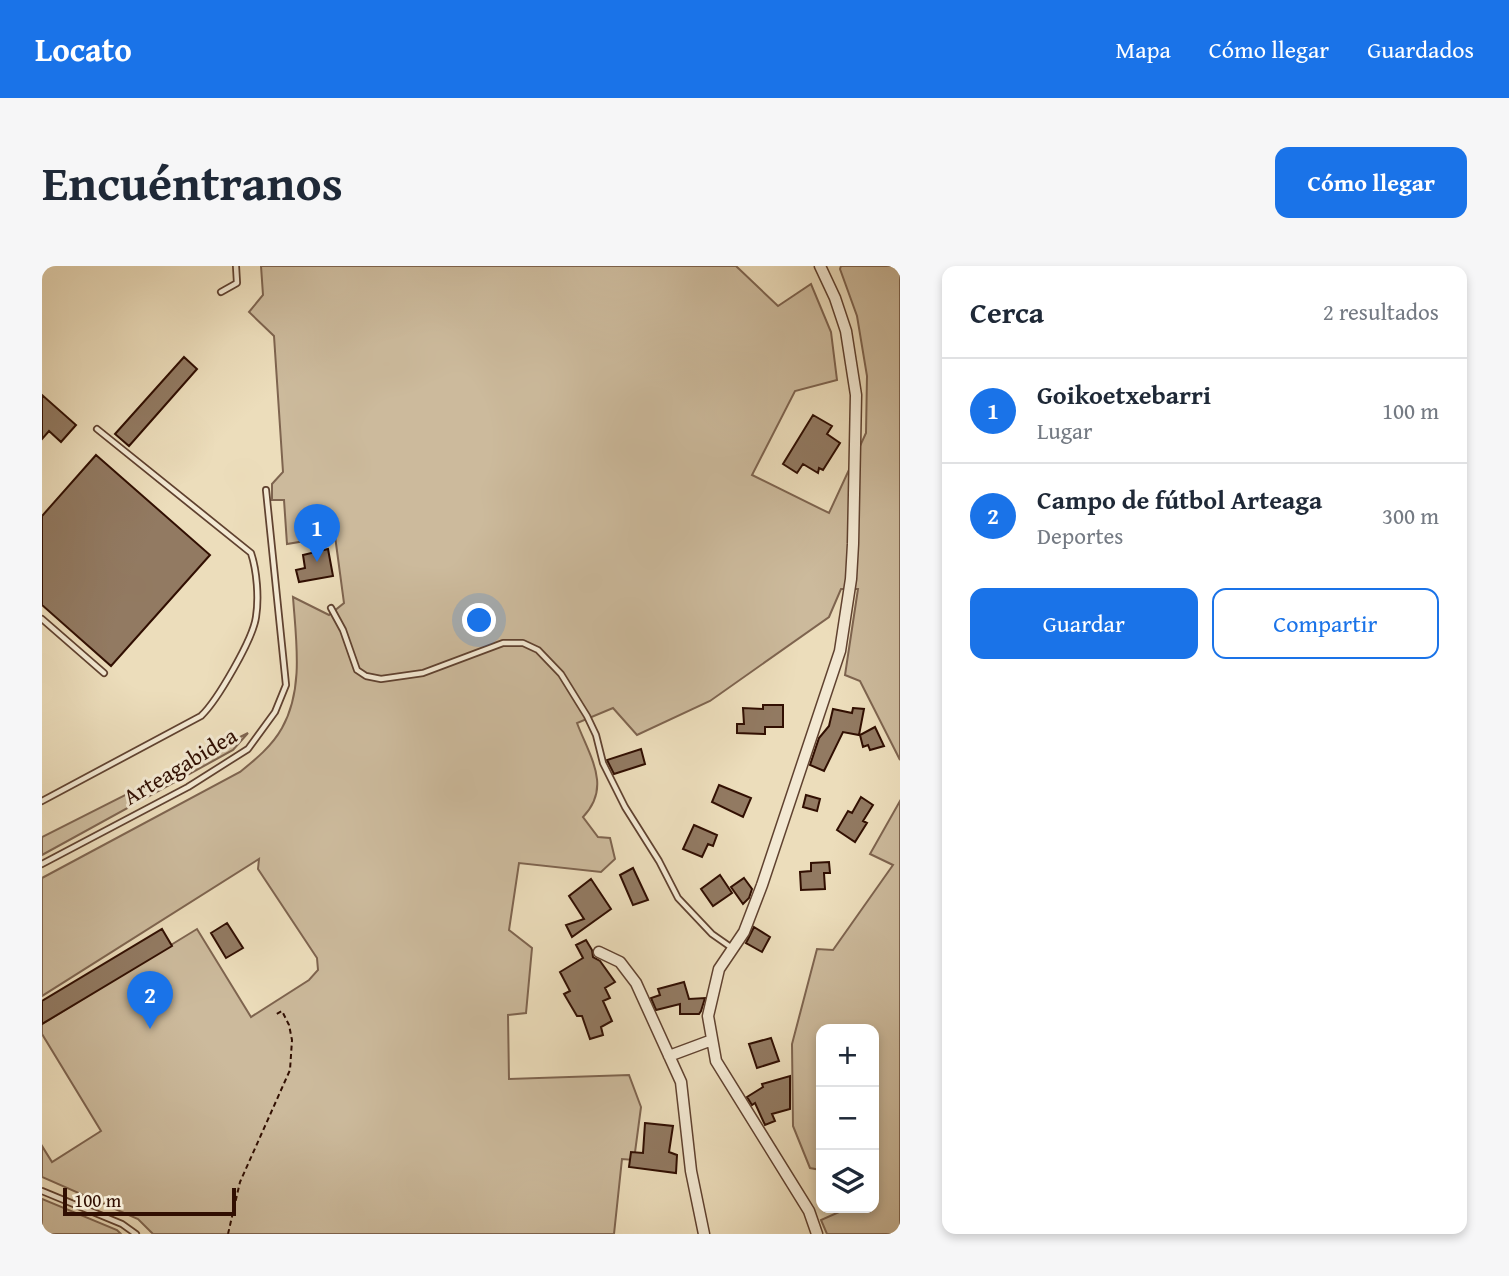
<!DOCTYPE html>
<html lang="es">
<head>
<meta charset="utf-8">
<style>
  :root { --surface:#fff; --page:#f6f6f7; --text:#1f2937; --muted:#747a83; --line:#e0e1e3; --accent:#1a73e8 }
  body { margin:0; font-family:"Gentium Book Plus",serif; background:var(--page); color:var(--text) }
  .controls { position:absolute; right:21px; bottom:21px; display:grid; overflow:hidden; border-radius:14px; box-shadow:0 4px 10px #0003 }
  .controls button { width:63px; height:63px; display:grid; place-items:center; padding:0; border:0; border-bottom:2px solid var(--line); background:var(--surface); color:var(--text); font:35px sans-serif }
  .scale { position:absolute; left:21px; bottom:18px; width:173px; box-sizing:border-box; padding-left:7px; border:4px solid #310f02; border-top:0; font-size:19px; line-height:24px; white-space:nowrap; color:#310f02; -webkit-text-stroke:5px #f3e9d3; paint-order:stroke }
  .you { position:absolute; left:438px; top:355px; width:24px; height:24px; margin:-18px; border:5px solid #fff; border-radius:50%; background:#1a73e8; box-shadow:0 0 0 10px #1a73e833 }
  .badge { display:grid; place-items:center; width:46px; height:46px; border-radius:50%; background:var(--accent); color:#fff; font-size:23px; font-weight:700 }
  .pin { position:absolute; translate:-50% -58px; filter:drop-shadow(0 2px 4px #0008) }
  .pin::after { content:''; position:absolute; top:37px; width:24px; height:21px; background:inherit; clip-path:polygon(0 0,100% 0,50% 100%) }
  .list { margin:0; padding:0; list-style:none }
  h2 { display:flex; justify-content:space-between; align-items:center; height:91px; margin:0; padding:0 28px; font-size:30px }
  h2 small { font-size:23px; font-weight:400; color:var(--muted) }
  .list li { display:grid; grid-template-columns:46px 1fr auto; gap:21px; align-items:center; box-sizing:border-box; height:105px; padding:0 28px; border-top:2px solid var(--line) }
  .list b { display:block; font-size:26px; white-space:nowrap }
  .list p { margin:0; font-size:23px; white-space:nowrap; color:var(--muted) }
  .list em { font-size:23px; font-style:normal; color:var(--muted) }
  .actions { display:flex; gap:14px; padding:21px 28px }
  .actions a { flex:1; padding:16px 0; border:2px solid var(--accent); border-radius:14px; text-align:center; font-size:24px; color:var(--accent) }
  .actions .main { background:var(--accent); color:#fff }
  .icon { flex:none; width:38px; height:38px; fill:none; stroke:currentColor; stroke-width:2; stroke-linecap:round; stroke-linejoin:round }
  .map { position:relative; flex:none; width:858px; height:968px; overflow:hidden; border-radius:14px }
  header { display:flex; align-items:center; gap:42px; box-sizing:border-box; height:98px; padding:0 35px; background:var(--accent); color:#fff }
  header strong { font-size:33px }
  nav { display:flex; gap:38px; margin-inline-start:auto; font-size:24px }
  .intro { display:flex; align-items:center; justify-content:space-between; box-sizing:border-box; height:168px; padding:0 42px }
  h1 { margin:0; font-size:49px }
  .button { padding:18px 32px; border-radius:14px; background:var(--accent); color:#fff; font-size:24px; font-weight:700 }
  main { display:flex; gap:42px; padding:0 42px }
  aside { flex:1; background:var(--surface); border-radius:14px; box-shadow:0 4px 10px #0003 }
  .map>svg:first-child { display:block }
  .green { fill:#ccba9c; stroke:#7e644f; stroke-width:2 }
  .building { fill:#927a62; stroke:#310f02; stroke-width:2 }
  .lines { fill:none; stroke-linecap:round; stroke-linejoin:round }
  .service-casing { stroke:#604230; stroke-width:8 }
  .minor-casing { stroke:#604230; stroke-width:13 }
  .path { stroke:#310f02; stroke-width:2; stroke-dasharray:5 3.5; stroke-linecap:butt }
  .service { stroke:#f3e9d3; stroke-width:4.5 }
  .minor { stroke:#f3e9d3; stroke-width:10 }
  .labels { text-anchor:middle; stroke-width:6; stroke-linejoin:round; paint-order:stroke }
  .street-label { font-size:23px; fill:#310f02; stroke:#f3e9d3 }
</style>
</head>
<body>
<header>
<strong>Locato</strong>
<nav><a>Mapa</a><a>Cómo llegar</a><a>Guardados</a></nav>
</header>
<div class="intro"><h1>Encuéntranos</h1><a class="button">Cómo llegar</a></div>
<main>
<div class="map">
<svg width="858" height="968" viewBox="0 0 858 968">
  <rect width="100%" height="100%" fill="#ecddbb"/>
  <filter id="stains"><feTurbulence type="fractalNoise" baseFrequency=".00286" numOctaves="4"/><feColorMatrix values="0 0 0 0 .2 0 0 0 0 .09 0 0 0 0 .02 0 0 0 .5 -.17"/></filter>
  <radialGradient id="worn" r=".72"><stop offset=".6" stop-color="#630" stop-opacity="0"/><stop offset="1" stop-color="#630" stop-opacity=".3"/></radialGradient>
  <path class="green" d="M219 0H694L736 40 769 18 789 66 795 114 753 125 710 209 787 247 824 167 825 110 815 50 798 3 799 0H858V494L818 415 803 409 816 323H799L787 351 668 435 595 469 571 442 535 457C548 491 570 521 541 551L556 571 568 572 573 593 559 606 477 597 467 664 490 682 484 747 466 749 467 813 587 809 599 841 592 894 580 893 572 968H111L96 953 0 911V880L10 896 59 865 0 768V758L155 663 209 751 267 714 276 704 275 692 216 603 217 593 0 730V612L198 506C214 493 230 480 240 462 262 423 254 374 251 331L287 349 302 337 293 270 245 278 242 234H230V218L241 206 232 70 207 46 221 29Z
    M206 467 191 484 0 589V571Z
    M858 535V968H785L779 954 806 942H832V763H779V904L768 902 751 860 750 778 775 683 791 684 851 599 828 588Z
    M0 933 75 964 79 968H0Z"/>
  <path class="building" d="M142 91 155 103 87 180 73 168Z
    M0 129 34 159 19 176 7 165 0 173Z
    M771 149 790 160 785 168 798 177 781 204 777 202 776 207 761 198 755 207 741 198Z
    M54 189 168 289 69 400 0 339V250Z
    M286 283 291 310 257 316 254 304 263 302 261 289Z
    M721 439H741V461H723V468L695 467V458H702L701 442 721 443Z
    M811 442 822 443 817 469 801 466 782 505 768 499 777 472 787 460 791 443 810 447Z
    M833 461 842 480 828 484 826 479 821 481 818 469Z
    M599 483 603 498 572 508 565 494Z
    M677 519 709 532 701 551 670 536Z
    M764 529 778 533 775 545 761 541Z
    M819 531 831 539 821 555 825 557 813 576 795 564 806 545 810 547Z
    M652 559 675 569 671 580 666 578 660 591 641 583Z
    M787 596 788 607H782L783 623 759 624 758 606 769 605V597Z
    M591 602 606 634 591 639 578 609Z
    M678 609 690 627 671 640 659 623Z
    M702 612 710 623 707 632 701 638 689 621Z
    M549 613 569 643 530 671 524 659 542 653 527 630Z
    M185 657 201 682 184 692 169 667Z
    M712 661 728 671 720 686 704 677Z
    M120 663 130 680 0 758V735Z
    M544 674 550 684 551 691 558 695 573 716 563 722 568 732 561 735 570 755 559 761 561 769 548 773 540 750H535L522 728 528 725 518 706 541 692 534 679Z
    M642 716 647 733 663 732 659 745 657 748H638V738L614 744 609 732 618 729 616 723Z
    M729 772 737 795 715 802 707 778Z
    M748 810V843L730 848 733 855 723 859 713 837 710 839 705 831 721 821 720 818Z
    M603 857 631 860 627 886 635 889 634 907 587 901 589 886 601 887Z"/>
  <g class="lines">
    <g class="service-casing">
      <path id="service" d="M179 26 195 17 194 0
        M289 342 301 364 315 404 324 410 339 413 381 407 461 377H481L496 384 519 408 545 450 554 469 561 497 583 541 617 595 636 632 670 668 690 682
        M0 353 62 407
        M0 535 159 450C175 435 211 373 214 351 217 332 215 305 209 287L55 163
        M0 598 146 521 206 483 233 446 244 419 224 224
        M0 925 80 958 94 968"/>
    </g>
    <g class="minor-casing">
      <path id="minor" d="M557 686 578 696 594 717 639 816 649 905 662 968
        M627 790 670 774
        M775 968 767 945 674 795 666 750 677 703 702 666 720 619 798 385 809 313 811 278 814 129 804 65 793 32 778 0"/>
    </g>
    <path class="path" d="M186 968 198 916 248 804 250 774 247 759 240 745 233 749"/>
    <use href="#service" class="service"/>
    <use href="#minor" class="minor"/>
  </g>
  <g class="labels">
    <g class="street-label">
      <text transform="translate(138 500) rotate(-31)" y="8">Arteagabidea</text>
    </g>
  </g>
  <rect width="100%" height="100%" filter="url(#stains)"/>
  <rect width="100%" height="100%" fill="url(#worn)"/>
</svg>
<div class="controls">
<button>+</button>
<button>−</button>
<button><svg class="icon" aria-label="layers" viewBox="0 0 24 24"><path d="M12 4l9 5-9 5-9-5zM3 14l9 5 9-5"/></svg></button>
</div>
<div class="scale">100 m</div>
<div class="you"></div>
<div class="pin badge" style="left:275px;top:296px">1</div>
<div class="pin badge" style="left:108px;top:763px">2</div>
</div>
<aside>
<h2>Cerca<small>2 resultados</small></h2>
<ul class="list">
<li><span class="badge">1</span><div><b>Goikoetxebarri</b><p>Lugar</p></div><em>100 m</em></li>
<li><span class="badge">2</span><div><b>Campo de fútbol Arteaga</b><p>Deportes</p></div><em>300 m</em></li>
</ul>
<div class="actions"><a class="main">Guardar</a><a>Compartir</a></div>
</aside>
</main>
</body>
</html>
